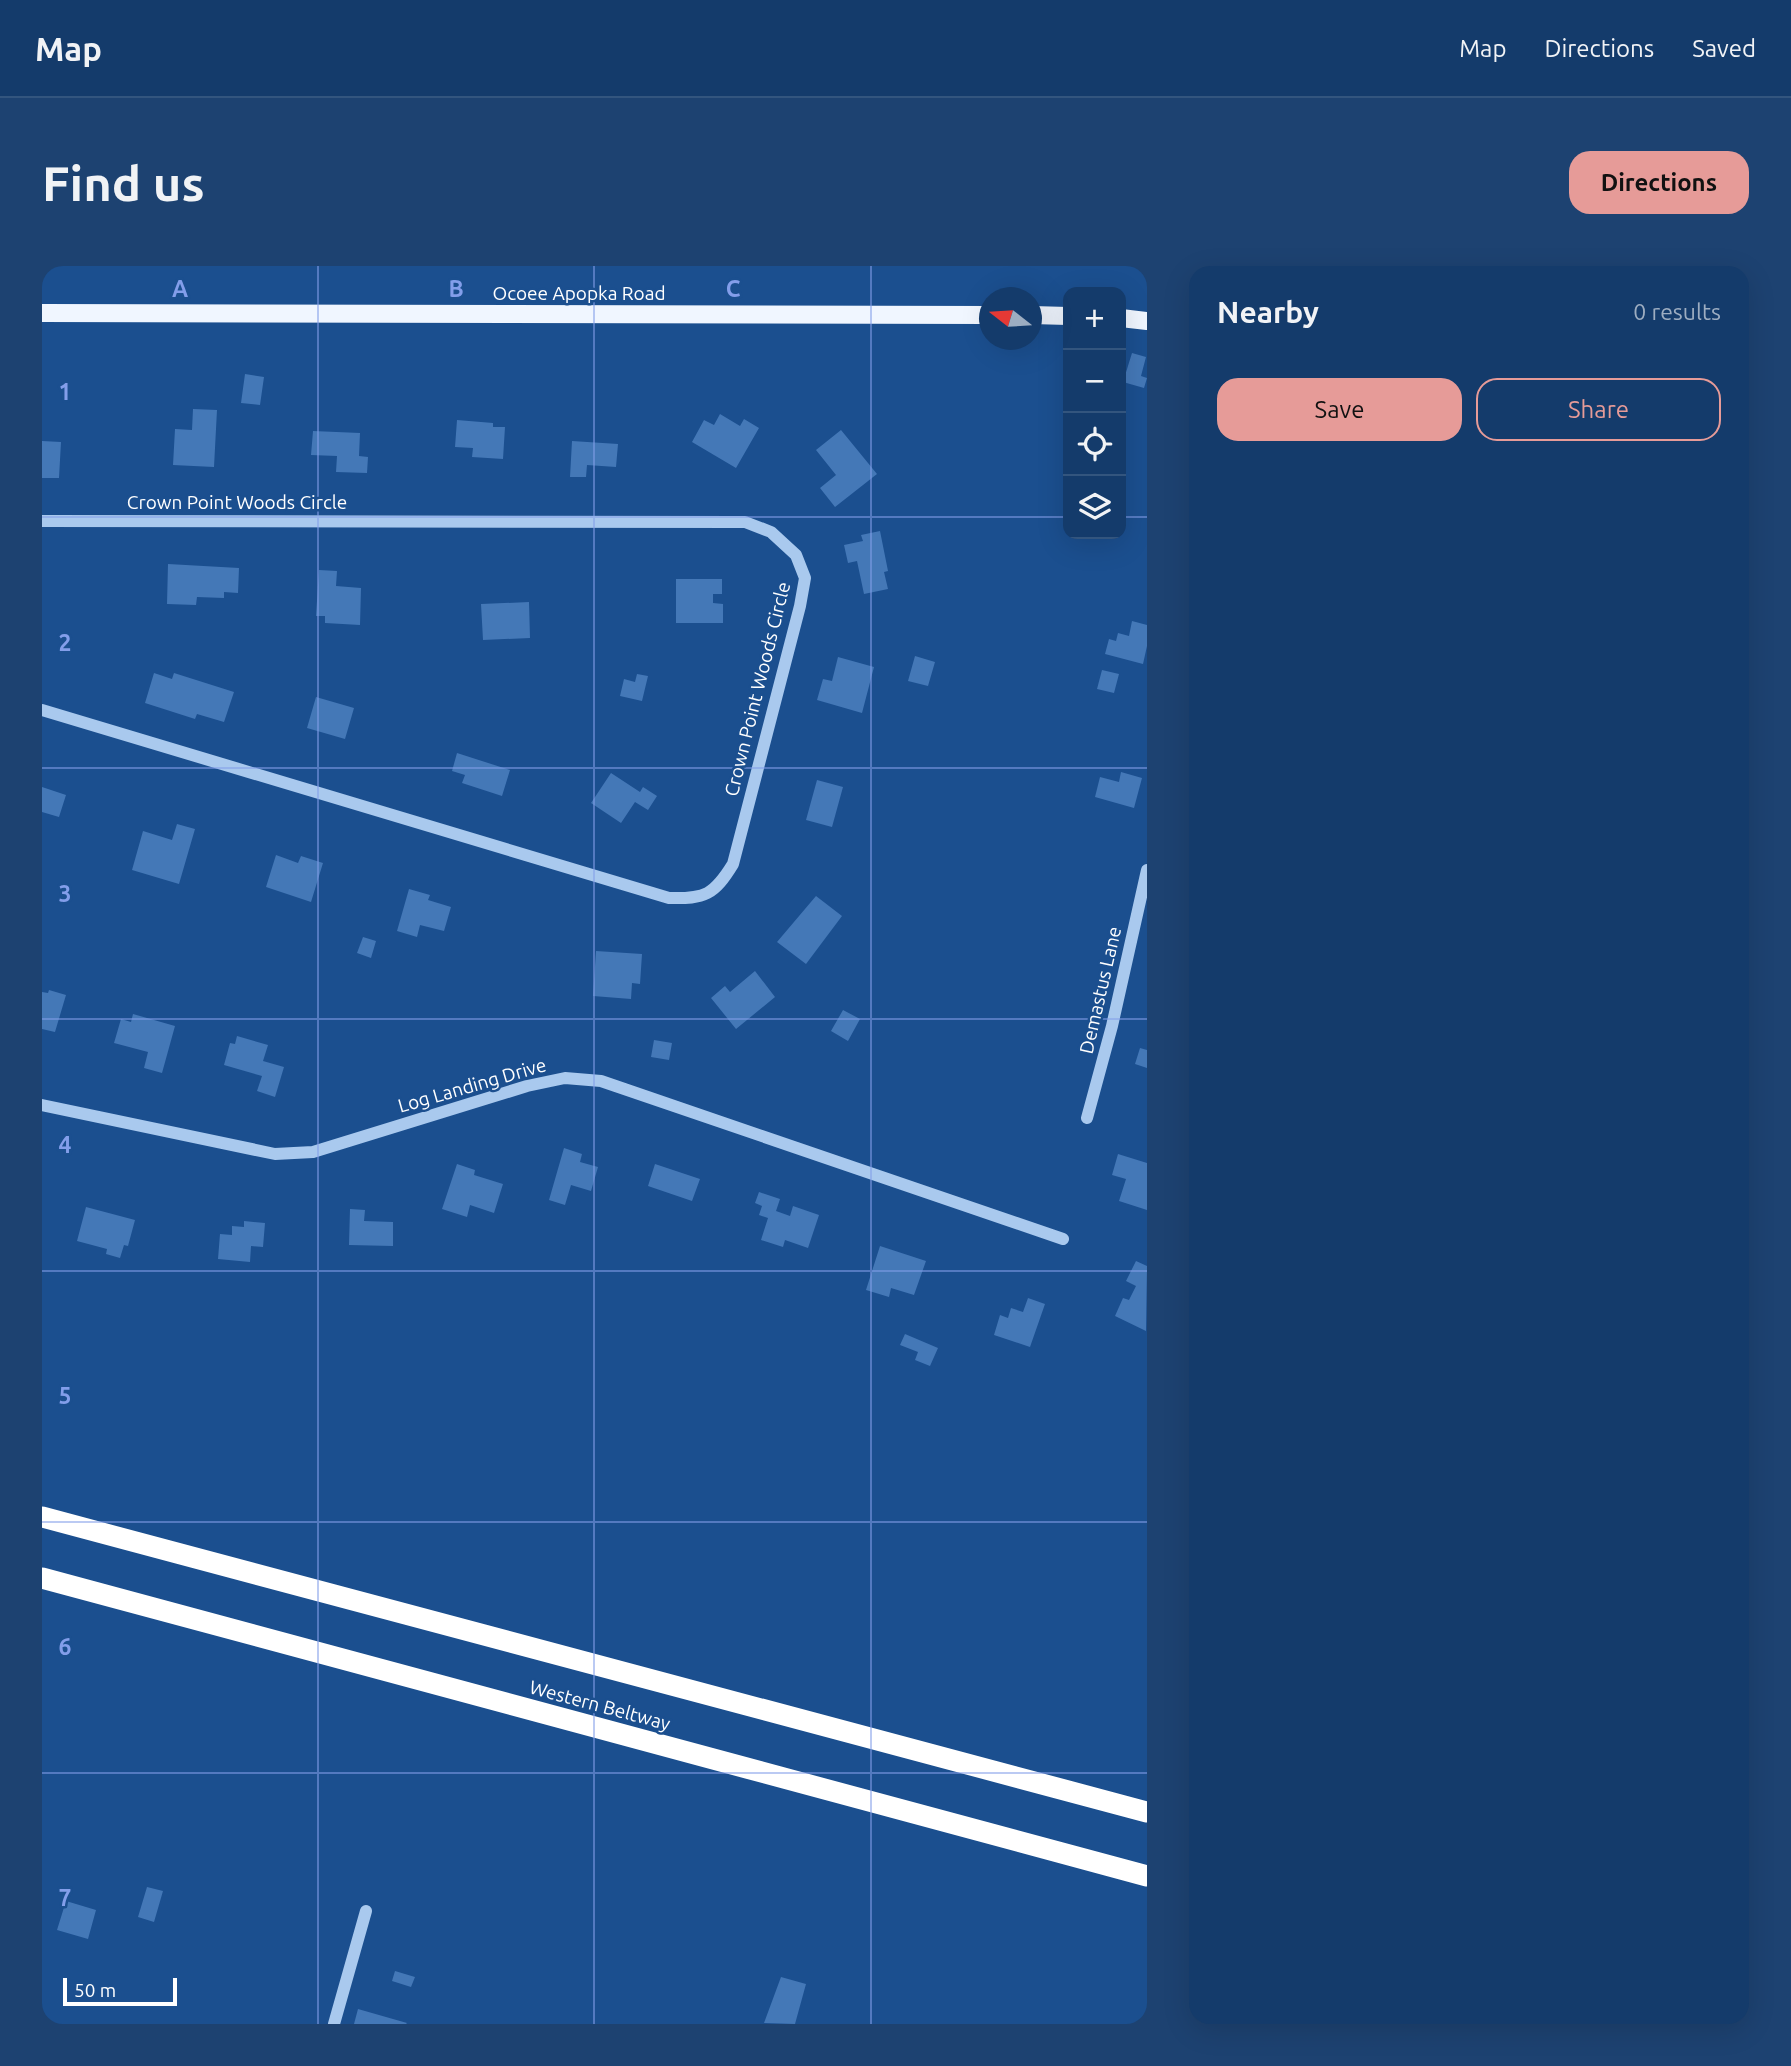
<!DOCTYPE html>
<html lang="en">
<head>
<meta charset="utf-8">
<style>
  :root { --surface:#143b6b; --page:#1d4271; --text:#f1f3f6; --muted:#9dadc1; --line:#33557e; --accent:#e69b98 }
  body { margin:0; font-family:Ubuntu,sans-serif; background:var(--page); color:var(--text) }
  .controls { position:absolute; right:21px; top:21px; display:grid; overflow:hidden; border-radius:14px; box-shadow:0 7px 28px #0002 }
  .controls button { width:63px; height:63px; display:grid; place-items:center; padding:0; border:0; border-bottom:2px solid var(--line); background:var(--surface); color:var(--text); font:35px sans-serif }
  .compass { position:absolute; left:937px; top:21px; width:63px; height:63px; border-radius:50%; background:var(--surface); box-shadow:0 7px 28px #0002; rotate:287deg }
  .scale { position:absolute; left:21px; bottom:18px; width:114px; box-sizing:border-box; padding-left:7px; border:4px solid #fff; border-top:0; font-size:19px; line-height:24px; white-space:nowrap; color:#fff; -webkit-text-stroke:5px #1b4f8f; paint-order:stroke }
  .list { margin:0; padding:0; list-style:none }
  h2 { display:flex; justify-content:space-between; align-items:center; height:91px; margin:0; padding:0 28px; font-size:30px }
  h2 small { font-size:23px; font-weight:400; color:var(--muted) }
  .actions { display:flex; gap:14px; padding:21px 28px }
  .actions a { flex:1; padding:16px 0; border:2px solid var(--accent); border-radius:21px; text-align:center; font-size:24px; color:var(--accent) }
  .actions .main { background:var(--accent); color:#111 }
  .icon { flex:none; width:38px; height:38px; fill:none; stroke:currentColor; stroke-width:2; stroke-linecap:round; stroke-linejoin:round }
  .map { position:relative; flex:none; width:1105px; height:1758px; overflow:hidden; border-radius:21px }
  header { display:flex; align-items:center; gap:42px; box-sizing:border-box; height:98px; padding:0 35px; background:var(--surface); border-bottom:2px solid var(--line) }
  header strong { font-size:33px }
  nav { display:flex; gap:38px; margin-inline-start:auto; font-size:24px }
  .intro { display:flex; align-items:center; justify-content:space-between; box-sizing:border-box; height:168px; padding:0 42px }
  h1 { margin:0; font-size:49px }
  .button { padding:18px 32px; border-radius:21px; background:var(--accent); color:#111; font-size:24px; font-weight:700 }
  main { display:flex; gap:42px; padding:0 42px }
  aside { flex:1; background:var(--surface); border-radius:21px; box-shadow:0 7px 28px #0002 }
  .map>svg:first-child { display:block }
  .building { fill:#4478b7 }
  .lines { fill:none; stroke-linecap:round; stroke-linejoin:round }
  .minor { stroke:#a9c9ee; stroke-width:12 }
  .major { stroke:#f0f6ff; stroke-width:18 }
  .highway { stroke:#fff; stroke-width:21 }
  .grid { fill:none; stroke:#839eea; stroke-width:2; stroke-opacity:0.55 }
  .labels { text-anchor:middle; stroke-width:5; stroke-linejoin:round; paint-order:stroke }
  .street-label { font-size:19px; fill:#fff; stroke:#1b4f8f }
  .grid-label { font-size:23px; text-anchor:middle; font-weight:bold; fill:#839eea; stroke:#1b4f8f; stroke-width:5; stroke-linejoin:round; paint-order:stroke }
</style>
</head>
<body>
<header>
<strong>Map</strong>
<nav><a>Map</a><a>Directions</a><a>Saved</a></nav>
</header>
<div class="intro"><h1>Find us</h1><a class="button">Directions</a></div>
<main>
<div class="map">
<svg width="1105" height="1758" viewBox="0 0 1105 1758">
  <rect width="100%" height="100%" fill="#1b4f8f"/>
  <path class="building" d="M1090 87 1104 91 1099 110 1105 112 1102 122 1081 116Z
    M203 108 222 111 218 139 199 137Z
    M151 143 175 144 172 201 131 199 133 163 150 164Z
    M678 148 698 160 702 153 717 162 694 202 650 176 662 154 672 159Z
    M415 154 451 157V161H463L461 193 430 191 431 182 413 181Z
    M799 164 835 208 793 241 778 222 794 209 774 184Z
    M271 165 318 167 317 190 326 191 325 207 294 206 295 190 269 189Z
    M0 175 19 176 17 212H0Z
    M530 175 576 178 574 201 545 199 544 211H528Z
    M838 265 846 305 842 306 846 323 822 328 815 295 806 297 802 279 821 275 819 269Z
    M126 298 197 302 196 327 182 326V332L155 331 154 339 125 338Z
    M277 304 295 305 294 320 319 322 318 359 283 357V350H274Z
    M634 313H680V328H671V337L681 338V357H634Z
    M487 336 488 372 441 374 439 338Z
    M1090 355 1105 359V380L1101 398 1063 388 1067 373 1074 375 1076 367 1087 370Z
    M873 390 893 396 886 420 866 415Z
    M796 391 832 401 820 447 775 434 781 413 790 415Z
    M1060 404 1077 408 1072 427 1055 423Z
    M112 407 130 413 132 407 192 426 182 456 155 448 153 453 103 437Z
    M595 408 606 410 600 435 578 430 582 413 593 416Z
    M274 431 312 442 303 473 265 462Z
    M415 487 468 504 460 530 420 517 423 509 410 505Z
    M1079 506 1100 512 1092 542 1053 531 1058 511 1077 516Z
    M569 507 598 526 601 521 615 530 606 544 593 536 579 557 549 537Z
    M775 514 801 521 790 561 764 554Z
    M0 521 24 529 17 551 0 546Z
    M135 558 153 563 137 618 90 604 101 565 130 574Z
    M234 589 256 597 259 590 281 597 269 636 224 621Z
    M367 623 388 629 386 634 409 641 402 665 378 659 375 671 355 665Z
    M774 630 800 650 764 698 735 676Z
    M321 671 334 675 329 692 315 687Z
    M554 685 600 688 598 718 590 717 589 733 551 730Z
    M713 705 733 731 694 763 669 732 683 720 688 726Z
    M7 724 24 729 13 766 0 763V726L6 727Z
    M801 744 818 753 806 775 789 765Z
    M91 748 133 760 120 807 102 802 106 786 72 777 79 753 89 756Z
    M195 770 226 779 221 795 242 801 233 831 215 825 220 810 182 799 188 777 193 778Z
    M612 774 630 777 627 794 609 791Z
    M1098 782 1105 784V802L1093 798Z
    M522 882 540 888 538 896 556 901 549 925 529 919 523 939 507 934Z
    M1076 888 1105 897V944L1077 935 1084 913 1070 909Z
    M415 898 433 904 432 909 461 918 452 947 428 939 425 951 400 943Z
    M613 898 658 913 650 935 606 920Z
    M717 926 738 933 734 945 748 950 751 940 777 949 766 982 743 974 741 981 719 974 726 952 717 949 720 940 713 937Z
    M44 941 93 954 86 980 82 979 78 992 64 988 65 983 35 975Z
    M308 943 323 944 322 955 351 956V980L307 979Z
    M202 955 223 957 221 981 209 980 208 996 176 993 178 968 190 969V960L202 961Z
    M838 980 884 995 872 1029 849 1022 847 1031 824 1024Z
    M1094 995 1105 1000 1104 1065 1073 1050 1081 1032 1087 1034 1094 1020 1084 1015Z
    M986 1032 1003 1038 988 1081 952 1069 958 1049 966 1052 969 1042 981 1046Z
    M863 1068 896 1082 888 1100 873 1094 876 1086 858 1079Z
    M105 1621 121 1625 112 1656 96 1651Z
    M24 1635 54 1644 46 1673 15 1664Z
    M353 1705 373 1711 369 1721 350 1715Z
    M739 1711 764 1718 753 1758 722 1757Z
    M316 1743 365 1757 364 1758H312Z"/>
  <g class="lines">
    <path class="minor" d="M0 255 703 256 729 266 754 289 763 312 758 340 691 598C672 629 663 633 627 632L0 444
      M0 839 233 888 271 886 485 820 523 812 559 815 1021 973
      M1045 852 1070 760 1105 604
      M292 1758 324 1645"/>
    <path class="major" d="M0 47 948 49
      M990 49 1026 50
      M1079 52 1105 55"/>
    <path class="highway" d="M0 1251 1105 1546
      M0 1312 1105 1610"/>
  </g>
  <path class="grid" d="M276 0V1758M552 0V1758M829 0V1758M0 251H1026M1079 251H1105M0 502H1105M0 753H1105M0 1005H1105M0 1256H1105M0 1507H1105"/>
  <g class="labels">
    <g class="street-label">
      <text x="537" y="34">Ocoee Apopka Road</text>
      <text x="195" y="243">Crown Point Woods Circle</text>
      <text transform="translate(715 423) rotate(-76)" y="7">Crown Point Woods Circle</text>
      <text transform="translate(1058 724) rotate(-77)" y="7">Demastus Lane</text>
      <text transform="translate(430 819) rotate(-16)" y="7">Log Landing Drive</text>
      <text transform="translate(558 1439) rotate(15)" y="7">Western Beltway</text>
    </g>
  </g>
  <g class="grid-label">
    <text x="138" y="31">A</text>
    <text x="414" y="31">B</text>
    <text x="691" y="31">C</text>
    <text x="23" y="134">1</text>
    <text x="23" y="385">2</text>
    <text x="23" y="636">3</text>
    <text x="23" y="887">4</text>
    <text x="23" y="1138">5</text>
    <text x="23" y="1389">6</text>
    <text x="23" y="1640">7</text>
  </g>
</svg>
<div class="controls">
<button>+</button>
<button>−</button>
<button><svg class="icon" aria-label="locate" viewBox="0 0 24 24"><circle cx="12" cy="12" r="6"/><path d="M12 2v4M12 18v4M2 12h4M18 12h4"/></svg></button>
<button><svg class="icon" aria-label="layers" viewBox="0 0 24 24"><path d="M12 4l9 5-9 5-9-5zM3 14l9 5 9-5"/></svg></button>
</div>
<svg class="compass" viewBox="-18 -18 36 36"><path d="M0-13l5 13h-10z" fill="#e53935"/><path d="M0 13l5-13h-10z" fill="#9dadc1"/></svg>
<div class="scale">50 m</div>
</div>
<aside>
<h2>Nearby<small>0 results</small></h2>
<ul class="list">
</ul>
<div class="actions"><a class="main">Save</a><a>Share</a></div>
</aside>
</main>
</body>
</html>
